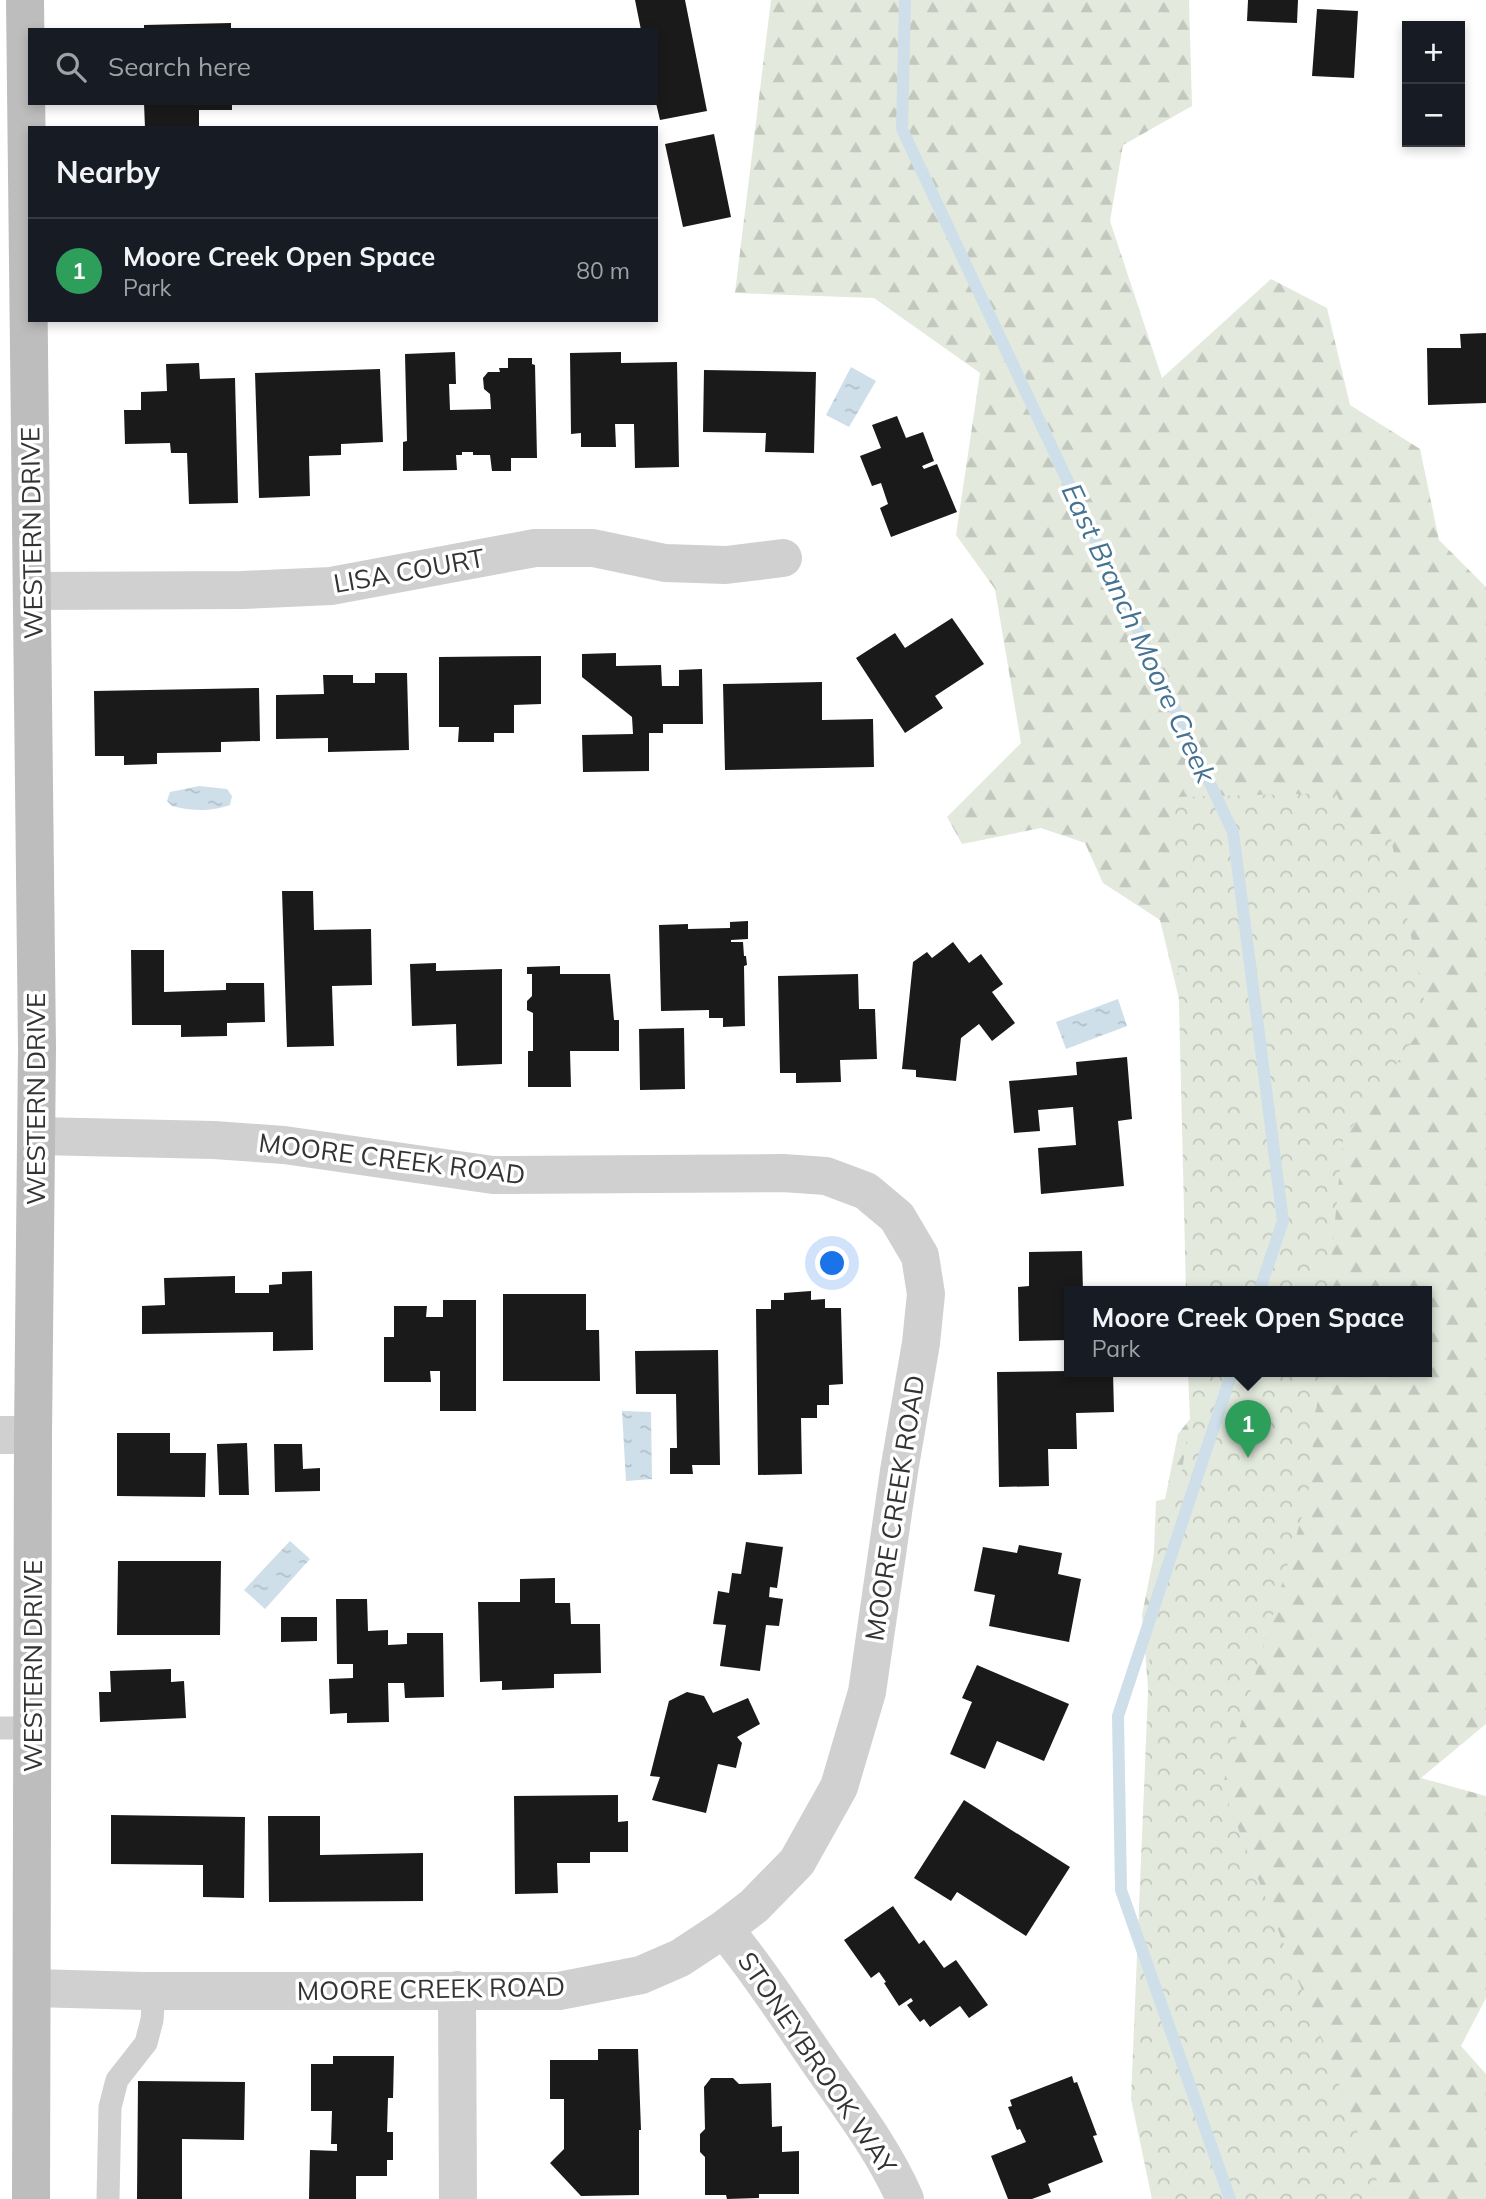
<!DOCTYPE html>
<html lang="en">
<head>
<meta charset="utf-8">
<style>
  :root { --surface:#171b24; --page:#242831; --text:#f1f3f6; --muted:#9ea1a6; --line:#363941; --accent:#db2777 }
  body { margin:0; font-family:Mulish,sans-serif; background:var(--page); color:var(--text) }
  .controls { position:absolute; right:21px; top:21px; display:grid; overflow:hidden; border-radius:0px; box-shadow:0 4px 10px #0003 }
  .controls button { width:63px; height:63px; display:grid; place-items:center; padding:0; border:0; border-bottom:2px solid var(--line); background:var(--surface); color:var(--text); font:35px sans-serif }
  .you { position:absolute; left:833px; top:1264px; width:24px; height:24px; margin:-18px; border:5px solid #fff; border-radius:50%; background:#1a73e8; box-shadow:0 0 0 10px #1a73e833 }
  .badge { display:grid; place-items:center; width:46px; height:46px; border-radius:50%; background:var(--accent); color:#fff; font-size:23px; font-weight:700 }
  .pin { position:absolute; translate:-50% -58px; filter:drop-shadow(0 2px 4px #0008) }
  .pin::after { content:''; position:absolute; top:37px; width:24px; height:21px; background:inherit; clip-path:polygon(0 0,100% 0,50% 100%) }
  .popup { position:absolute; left:1064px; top:1286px; width:368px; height:91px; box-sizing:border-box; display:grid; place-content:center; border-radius:0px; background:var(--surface); filter:drop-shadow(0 2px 5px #0005); font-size:23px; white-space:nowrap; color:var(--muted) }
  .popup b { font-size:26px; color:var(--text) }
  .popup::after { content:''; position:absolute; left:50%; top:100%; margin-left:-14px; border:14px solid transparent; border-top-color:var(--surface) }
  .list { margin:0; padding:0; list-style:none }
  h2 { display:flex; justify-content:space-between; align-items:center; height:91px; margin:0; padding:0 28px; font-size:30px }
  h2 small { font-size:23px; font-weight:400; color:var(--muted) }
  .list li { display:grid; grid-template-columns:46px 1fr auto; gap:21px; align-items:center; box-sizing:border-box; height:105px; padding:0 28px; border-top:2px solid var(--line) }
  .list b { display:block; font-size:26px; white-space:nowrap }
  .list p { margin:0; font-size:23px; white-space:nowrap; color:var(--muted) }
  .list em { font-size:23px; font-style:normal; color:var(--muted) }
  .icon { flex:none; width:38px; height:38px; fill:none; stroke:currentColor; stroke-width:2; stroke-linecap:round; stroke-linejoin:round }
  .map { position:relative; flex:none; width:1486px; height:2199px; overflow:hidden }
  .search { position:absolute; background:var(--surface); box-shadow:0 4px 10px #0003; left:28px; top:28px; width:630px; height:77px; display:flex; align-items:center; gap:18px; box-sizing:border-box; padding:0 24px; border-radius:0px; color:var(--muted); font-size:26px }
  .panel { position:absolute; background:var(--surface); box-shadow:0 4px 10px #0003; left:28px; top:126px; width:630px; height:196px; border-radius:0px }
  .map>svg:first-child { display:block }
  .forest { fill:url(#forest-firs) }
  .park { fill:url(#park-crowns) }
  .water { fill:url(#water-ripples) }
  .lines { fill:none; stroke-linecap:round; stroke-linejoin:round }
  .stream { stroke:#cedfea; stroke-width:12 }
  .building { fill:#1a1a1a }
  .lane { stroke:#d0d0d0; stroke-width:23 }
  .street { stroke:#d0d0d0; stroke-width:38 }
  .secondary { stroke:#bdbdbd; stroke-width:38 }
  .labels { text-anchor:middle; stroke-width:7; stroke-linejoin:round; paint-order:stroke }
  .street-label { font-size:26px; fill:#333; stroke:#fff }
  .water-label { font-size:28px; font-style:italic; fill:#447392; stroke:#fff }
</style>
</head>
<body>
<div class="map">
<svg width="1486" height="2199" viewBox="0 0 1486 2199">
  <defs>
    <pattern id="forest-firs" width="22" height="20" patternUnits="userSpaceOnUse" patternTransform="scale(1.75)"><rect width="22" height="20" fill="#e3e9dd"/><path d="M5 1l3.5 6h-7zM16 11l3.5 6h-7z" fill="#c3c8be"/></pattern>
    <pattern id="park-crowns" width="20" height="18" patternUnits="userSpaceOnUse" patternTransform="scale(1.75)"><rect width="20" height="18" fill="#e3e9dd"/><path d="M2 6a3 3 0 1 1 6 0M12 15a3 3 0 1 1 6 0" fill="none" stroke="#c3c8be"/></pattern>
    <pattern id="water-ripples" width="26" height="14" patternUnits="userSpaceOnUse" patternTransform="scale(1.75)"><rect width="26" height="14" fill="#cedfea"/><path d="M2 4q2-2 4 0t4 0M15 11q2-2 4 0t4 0" fill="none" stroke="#b1c0c9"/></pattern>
  </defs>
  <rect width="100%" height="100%" fill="#fff"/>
  <path class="forest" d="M771 0H1189L1192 106 1123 145 1110 221 1162 378 1271 279 1327 308 1350 405 1420 449 1439 540 1486 587V1724L1421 1778 1486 1796V1998L1461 2046 1486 2074V2199H1170L1166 1900 1142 1615 1178 1434 1223 1378 1215 1372H1426V1292H1199L1202 1094 1160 920 1103 883 1085 843 1041 828 962 844 947 817 1021 743 995 589 956 535 980 373 874 298 735 293Z"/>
  <path class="park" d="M1336 793 1356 834H1390L1428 1019 1343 1139 1328 1292H1186L1174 797Z
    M1188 1372H1320L1308 1496 1222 1787 1384 2199H1152L1131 2099 1156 1501 1178 1496 1190 1419Z"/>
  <path class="water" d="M851 367 876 381 849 427 826 415Z
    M199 786 227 789 232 796 230 805C211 812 191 811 172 806L167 801 170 792Z
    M1118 999 1127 1026 1066 1049 1056 1022Z
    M622 1411 651 1412 652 1479 626 1481Z
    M290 1541 310 1559 265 1609 244 1590Z"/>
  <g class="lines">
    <path class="stream" d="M905 0 902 129 1233 832 1283 1221 1259 1292
      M1230 2199 1121 1890 1118 1716 1232 1372"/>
  </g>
  <path class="building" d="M635 0H685L707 111 660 120 656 103V30H641Z
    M1248 0H1298L1297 23 1247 21Z
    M1317 9 1358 11 1354 78 1312 76Z
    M231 23V30H144V25Z
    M144 103H232V110H199V128H145Z
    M714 134 731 217 683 227 665 144Z
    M1486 333V403L1428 405 1427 348H1461L1460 334Z
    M455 352 456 384H449L450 410 491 409 490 394 484 389 483 378 488 372H500L499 368H508V358H532V364L535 365 537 458H511V471H492L490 455H473V452H462V455H456L457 470 403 471V442L407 441 405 354Z
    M621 352V363L677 362 679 467 635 468 634 424H615L616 447H581V433L571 434 570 353Z
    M199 363 200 379 235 378 238 503 189 504 187 453H171L170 443 125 444 124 410H141V392L167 391 166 364Z
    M380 369 383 442 341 444V455L309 456 310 496 259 498 255 373Z
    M704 370 816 372 814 453 765 452 766 433 703 432Z
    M897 416 906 438 923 432 934 461 922 466 924 469 937 464 957 512 891 537 880 508 888 504 881 483 872 486 860 456 881 448 872 425Z
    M952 618 984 664 935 696 943 708 905 733 856 658 895 633 905 648Z
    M616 653V666L661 665 662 686H679V670L702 669 703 724H663V733H649V771L583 772 582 735 633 734 632 717 582 677V654Z
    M541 656V704L514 705V733H494V742H458L459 727H439V657Z
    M375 673H407L409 750 328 752V738L276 739V695L324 694 323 675H353V683H375Z
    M822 682V720L873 719 874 767 725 770 723 684Z
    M259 688 260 741 221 742V752L157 753V764L124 765V756H95L94 691Z
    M282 891H313L314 930 371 929 372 985 332 986 334 1046 287 1047Z
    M748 921V939L731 940V942H743L744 956H746L747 965 744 966 745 1026 723 1027V1018H709V1010L661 1011 659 925 688 924V929L730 928V922Z
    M953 942 969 963 981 954 1003 984 992 992 1015 1023 992 1041 979 1024 961 1038 956 1081 916 1077V1070L902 1069 913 962 927 952 932 958Z
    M131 950H164V992L226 990V983H264L265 1022 227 1023V1036L181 1037V1025H132Z
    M436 963V971L502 969V1064L457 1066 456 1024 412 1026 410 964Z
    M560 966V974H610L614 1020H619V1051H570L571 1087H528V1051H533V1013L527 1010V1001L532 996V974H527V967Z
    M858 974 859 1009H875L877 1059 840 1060 841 1082 796 1083V1073H780L778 976Z
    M684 1028 685 1089 640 1090 639 1029Z
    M1127 1057 1132 1119 1118 1121 1124 1186 1041 1194 1038 1148 1076 1145 1073 1107 1038 1110 1040 1131 1014 1133 1009 1081 1077 1075 1076 1062Z
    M1082 1251 1083 1292H1070V1340L1019 1341 1018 1287 1029 1286V1252Z
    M312 1271 313 1350 273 1351V1332L142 1334V1306L165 1305 164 1278 235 1276V1293H269V1285L282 1284V1272Z
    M811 1291V1300L825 1299V1308H841L843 1384 829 1385V1405H817V1418H801L802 1474 758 1475 756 1309H771V1300H784V1293Z
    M503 1294H586V1330H599L600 1381H503Z
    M443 1300H476V1411H440V1371H430L431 1382H384V1337H394V1306H427L426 1317H443Z
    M718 1350 720 1465H692L693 1474H670V1448H677L676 1394H636L635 1351Z
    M1070 1371 1113 1372 1114 1412 1076 1413 1077 1449H1048L1049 1486 999 1487 997 1372Z
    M117 1433H170V1453H206L205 1497 117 1496Z
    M247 1443 249 1495H219L217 1444Z
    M274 1444H302L303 1469 320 1468V1491L275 1492Z
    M746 1542 783 1547 777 1588 770 1587 769 1597 783 1599 779 1626 766 1625 760 1671 720 1666 726 1625 713 1624 718 1591 729 1593 732 1573 741 1574Z
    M1019 1545 1062 1553 1058 1574 1081 1579 1069 1642 989 1626 995 1595 974 1591 983 1547 1017 1553Z
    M118 1561H221L220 1635H117Z
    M555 1578V1603H570L571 1624H600L601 1673 554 1674V1688L502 1690V1681L480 1682 478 1602H520V1579Z
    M336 1599H367L368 1631 388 1630V1645L407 1644V1633H443L444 1697 405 1698 404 1683H388L389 1722 347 1723V1713L330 1714 329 1679 353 1678V1664H337Z
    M281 1617H317V1641L281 1642Z
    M977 1665 1069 1704 1044 1761 997 1741 985 1769 950 1754 972 1702 962 1698Z
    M171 1669V1682L184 1681 186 1718 100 1722 99 1692H111L110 1671Z
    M687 1692 704 1696 713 1713 748 1698 760 1724 737 1737 742 1743 736 1768 718 1764 706 1813 652 1800 660 1777 650 1776 669 1701Z
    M618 1795V1822L628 1821V1852H590V1863H557L558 1893 515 1894 514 1796Z
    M964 1800 1070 1867 1026 1936 957 1892 951 1901 914 1878Z
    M111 1815 245 1817 244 1898 203 1897V1865L111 1864Z
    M268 1816H320V1855L423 1853V1901L269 1902Z
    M893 1906 919 1944 924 1940 944 1968 956 1960 988 2005 969 2018 960 2006 930 2027 924 2019 920 2022 907 2005 913 2001 911 1998 899 2006 884 1983 886 1982 879 1972 871 1978 844 1940Z
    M598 2049H638L641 2130H639V2195L581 2196 550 2163 564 2149V2099H550V2060H598Z
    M333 2056H394L393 2098H388L387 2132H393V2160H387V2176H356V2199H309L310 2150 337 2151V2144H331L332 2111H311V2064H333Z
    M1072 2076 1074 2083 1077 2082 1097 2135 1093 2136 1103 2162 1048 2184 1051 2192 1032 2199H1008L991 2156 1026 2142 1020 2129 1017 2130 1008 2107 1012 2106 1010 2100Z
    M711 2078H733L739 2084 771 2083 772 2127 782 2126V2152L799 2151V2194H759V2198L727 2199 726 2195H705V2157L700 2152V2134L705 2129 704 2087Z
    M138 2081 245 2082 244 2140 182 2139V2199H137Z"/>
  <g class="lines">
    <path class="lane" d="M0 1728H33
      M108 2199 110 2107 117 2080 146 2043 152 2020 154 1991"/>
    <path class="street" d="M33 591 242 590 331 586 535 548H593L665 563 726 565 783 558
      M0 1435H33
      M724 1929C760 1972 790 2020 822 2066 852 2109 884 2151 905 2199
      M33 1988 143 1991H559L641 1975 680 1958 724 1929 754 1906 797 1862 839 1787 867 1692 899 1471 921 1343 926 1294 920 1256 897 1217 866 1191 826 1176 783 1173 493 1175 284 1145 214 1140 37 1136
      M457 1990 458 2199"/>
    <path class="secondary" d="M25 0 37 1048 33 1435 31 2199"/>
  </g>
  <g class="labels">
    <g class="street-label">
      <text transform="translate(32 533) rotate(-91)" y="9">WESTERN DRIVE</text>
      <text transform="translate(409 571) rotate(-10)" y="9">LISA COURT</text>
      <text transform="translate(36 1099) rotate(-90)" y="9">WESTERN DRIVE</text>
      <text transform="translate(392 1159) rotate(7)" y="9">MOORE CREEK ROAD</text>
      <text transform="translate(895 1508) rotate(-81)" y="9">MOORE CREEK ROAD</text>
      <text transform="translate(33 1666) rotate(-90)" y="9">WESTERN DRIVE</text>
      <text transform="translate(431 1989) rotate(-1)" y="9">MOORE CREEK ROAD</text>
      <text transform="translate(817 2063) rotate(56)" y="9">STONEYBROOK WAY</text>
    </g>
    <g class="water-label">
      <text transform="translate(1139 633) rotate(65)" y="10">East Branch Moore Creek</text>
    </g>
  </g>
</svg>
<div class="controls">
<button>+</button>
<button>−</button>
</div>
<div class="you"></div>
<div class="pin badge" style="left:1248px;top:1458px;background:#2e9e5b">1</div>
<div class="popup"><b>Moore Creek Open Space</b>Park</div>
<div class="search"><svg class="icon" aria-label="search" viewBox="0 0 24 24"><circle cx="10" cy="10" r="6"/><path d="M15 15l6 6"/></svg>Search here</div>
<section class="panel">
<h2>Nearby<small></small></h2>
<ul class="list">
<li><span class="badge" style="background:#2e9e5b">1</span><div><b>Moore Creek Open Space</b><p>Park</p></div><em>80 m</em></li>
</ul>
</section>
</div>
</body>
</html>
